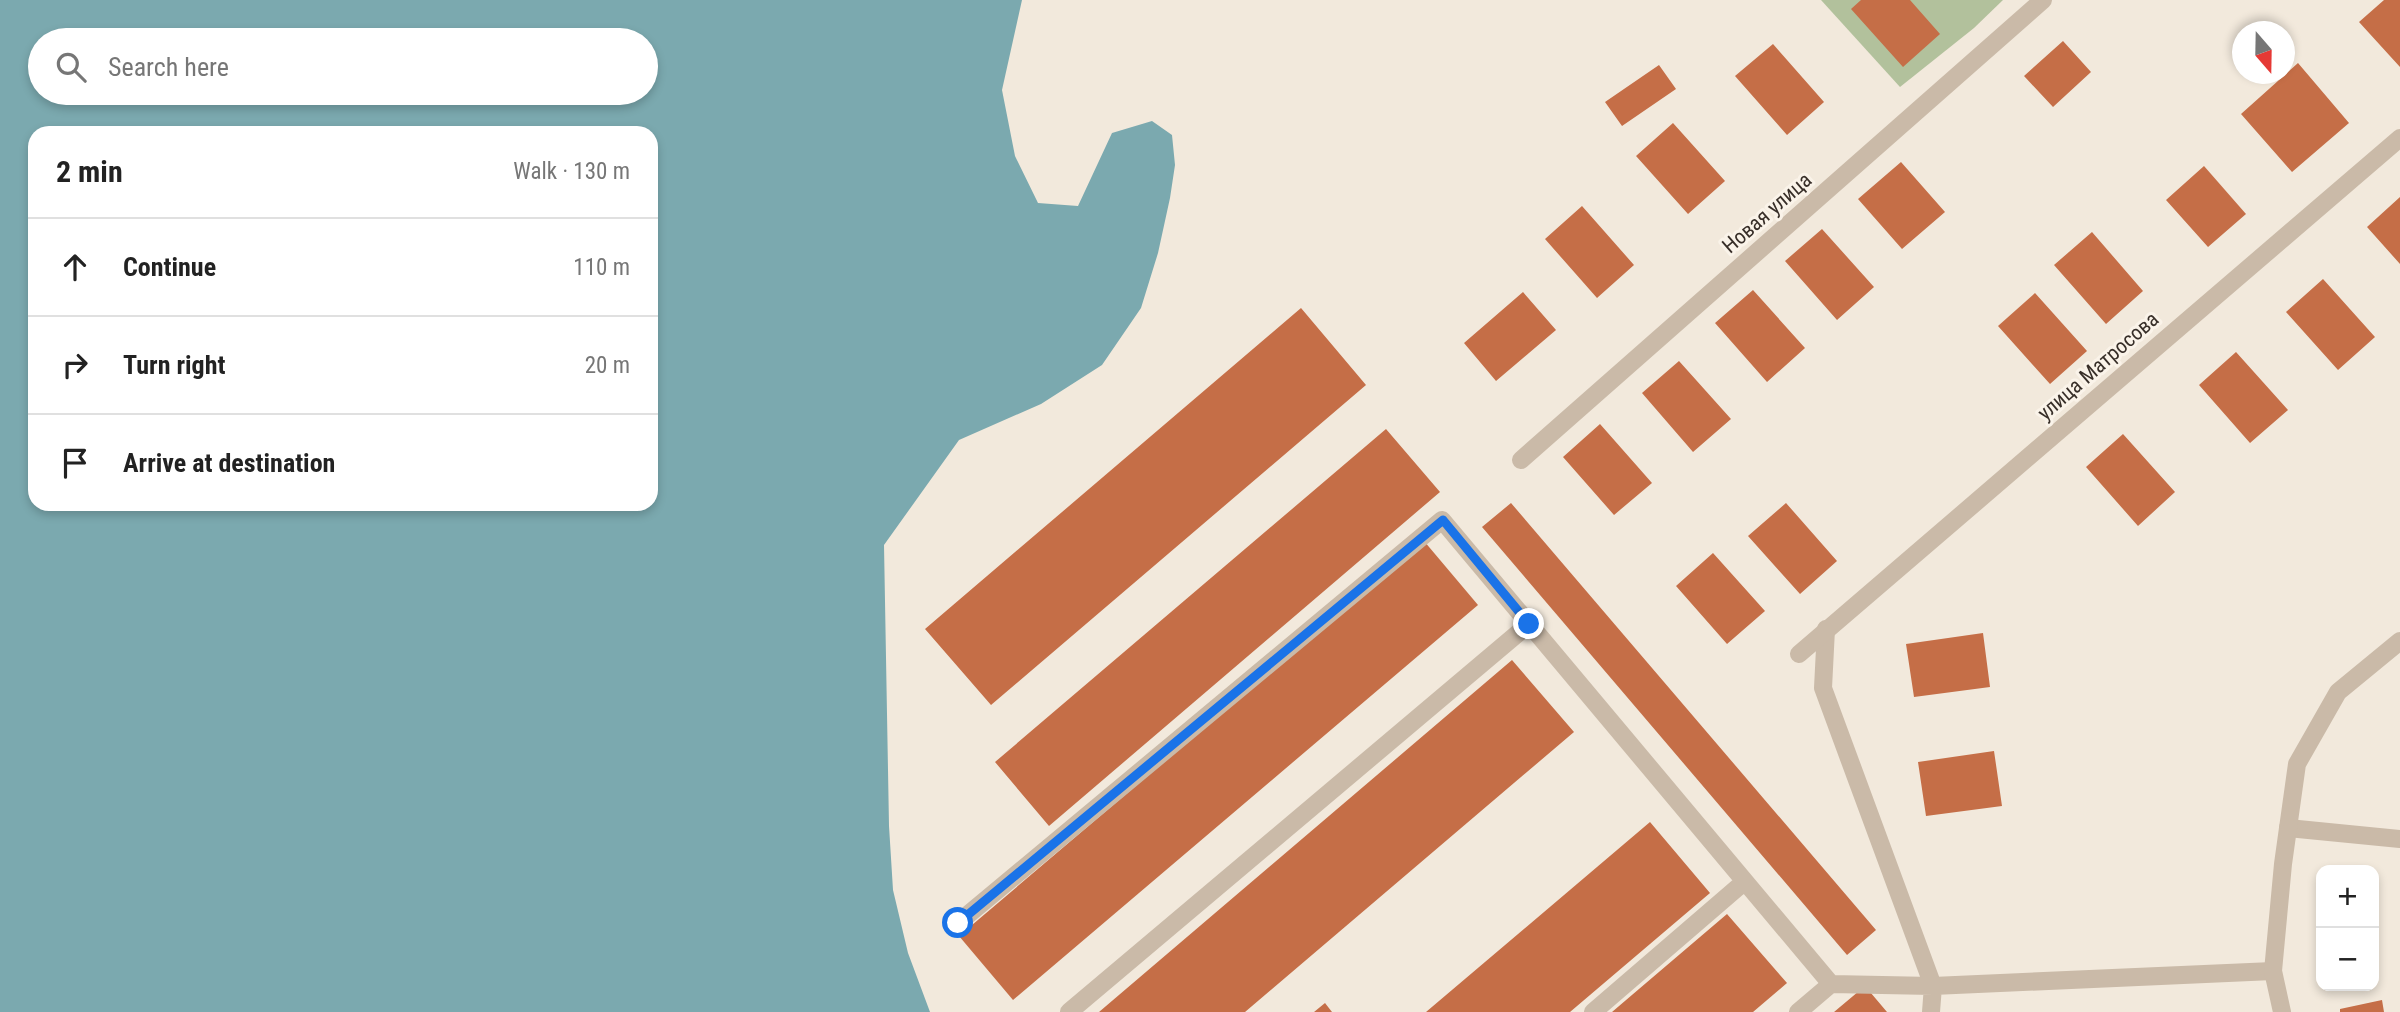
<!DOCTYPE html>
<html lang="en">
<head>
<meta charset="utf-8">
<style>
  :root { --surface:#fff; --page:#f6f6f6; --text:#222; --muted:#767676; --line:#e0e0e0 }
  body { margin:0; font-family:"Roboto Condensed",sans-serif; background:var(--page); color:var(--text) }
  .controls { position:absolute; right:21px; bottom:21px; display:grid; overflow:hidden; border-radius:14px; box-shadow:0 4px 10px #0003 }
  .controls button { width:63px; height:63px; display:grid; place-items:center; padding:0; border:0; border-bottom:2px solid var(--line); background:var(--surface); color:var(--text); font:35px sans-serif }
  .compass { position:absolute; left:2232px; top:21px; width:63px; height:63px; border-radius:50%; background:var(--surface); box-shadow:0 4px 10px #0003; rotate:160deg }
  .stop { position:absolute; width:21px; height:21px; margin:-16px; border:5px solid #1a73e8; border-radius:50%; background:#fff }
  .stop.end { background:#1a73e8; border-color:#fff; box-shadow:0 2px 7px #0008 }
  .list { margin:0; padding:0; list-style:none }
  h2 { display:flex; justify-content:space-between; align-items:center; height:91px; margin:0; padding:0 28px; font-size:30px }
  h2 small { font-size:23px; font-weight:400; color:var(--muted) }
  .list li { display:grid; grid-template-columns:46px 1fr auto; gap:21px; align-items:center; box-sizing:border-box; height:98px; padding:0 28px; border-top:2px solid var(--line) }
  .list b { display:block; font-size:26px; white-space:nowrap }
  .list em { font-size:23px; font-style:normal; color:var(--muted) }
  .icon { flex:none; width:38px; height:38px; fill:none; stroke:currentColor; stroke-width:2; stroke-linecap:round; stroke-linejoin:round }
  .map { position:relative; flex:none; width:2400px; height:1012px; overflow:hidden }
  .search { position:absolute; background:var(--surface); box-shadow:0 4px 10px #0003; left:28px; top:28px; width:630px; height:77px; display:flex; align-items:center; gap:18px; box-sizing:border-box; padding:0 24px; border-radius:38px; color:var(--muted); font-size:26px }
  .panel { position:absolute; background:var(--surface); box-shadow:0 4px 10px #0003; left:28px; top:126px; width:630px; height:385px; border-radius:21px }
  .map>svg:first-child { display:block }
  .green { fill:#b2c19c }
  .water { fill:#7ba9af; fill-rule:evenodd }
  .building { fill:#c56e47 }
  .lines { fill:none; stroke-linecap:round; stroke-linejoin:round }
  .lane { stroke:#cabaa8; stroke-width:18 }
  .street { stroke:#cabaa8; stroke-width:18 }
  .route { stroke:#1a73e8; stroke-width:9 }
  .labels { text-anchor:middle; stroke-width:6; stroke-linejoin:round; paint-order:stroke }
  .street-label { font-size:21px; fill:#372e28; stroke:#faf3e9 }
</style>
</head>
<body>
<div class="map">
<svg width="2400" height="1012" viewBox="0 0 2400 1012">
  <rect width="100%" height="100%" fill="#f2e9dc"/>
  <path class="green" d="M1821 0H2003L1974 28 1900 87Z"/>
  <path class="water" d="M0 0H1022L1002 90 1015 156 1038 203 1078 206 1112 133 1152 121 1172 135 1175 165 1170 198 1158 253 1141 308 1102 365 1041 404 959 440 884 545 889 826 893 890 908 953 930 1012H0ZM40 40H646V93H40ZM35 133H651V504H35Z"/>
  <path class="building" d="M1861 0H1910L1940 34 1903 67 1851 9Z
    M2384 0H2400V67L2359 22Z
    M2063 41 2091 72 2053 107 2024 76Z
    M1773 44 1824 102 1787 135 1735 76Z
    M2298 63 2349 123 2292 172 2241 114Z
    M1659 65 1676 89 1622 126 1605 102Z
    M1673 123 1725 181 1688 214 1636 156Z
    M1901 162 1945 212 1902 249 1858 199Z
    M2204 166 2246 214 2208 247 2166 200Z
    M2400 197V264L2367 227Z
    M1582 206 1634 265 1597 298 1545 239Z
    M1822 229 1874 287 1837 320 1785 261Z
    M2092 232 2143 291 2106 324 2054 265Z
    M2323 279 2375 337 2338 370 2286 312Z
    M1753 290 1805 348 1767 382 1715 323Z
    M1523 292 1556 330 1496 381 1464 343Z
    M2035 293 2087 351 2050 384 1998 326Z
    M1301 308 1366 385 991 705 925 629Z
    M2236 352 2288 410 2250 443 2199 385Z
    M1679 361 1731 419 1693 452 1642 393Z
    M1600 424 1652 483 1614 515 1563 457Z
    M1386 429 1440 492 1049 826 995 762Z
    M2123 434 2175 492 2138 526 2086 467Z
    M1511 503 1876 930 1847 955 1482 527Z
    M1786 503 1837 561 1800 594 1748 536Z
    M1424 541 1478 605 1013 1000 959 936Z
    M1713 553 1765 611 1727 644 1676 586Z
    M1983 633 1990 687 1914 697 1906 644Z
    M1512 660 1574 732 1245 1012H1099Z
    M1994 751 2002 806 1926 816 1918 762Z
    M1650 822 1710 893 1570 1012H1426Z
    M1727 914 1787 983 1753 1012H1612Z
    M1865 986 1887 1012H1834Z
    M2382 1000 2384 1012H2340V1009Z
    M1325 1003 1332 1012H1314Z"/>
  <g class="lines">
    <path class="lane" d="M1826 629 1823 688 1933 986 1931 1012
      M2288 828 2400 839
      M958 923 1442 520 1831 984
      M1069 1012 1529 624
      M1593 1012 1744 882
      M1798 1012 1831 984 1933 986 2273 971"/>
    <path class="street" d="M1521 460 2043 0
      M1799 654 2400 138
      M2282 1012 2273 971 2283 864 2297 764 2338 692 2400 641"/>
  </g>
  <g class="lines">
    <path class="route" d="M958 923 1443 520 1529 624"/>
  </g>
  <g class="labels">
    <g class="street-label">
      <text transform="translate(1767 213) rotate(-41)" y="7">Новая улица</text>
      <text transform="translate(2098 366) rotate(-41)" y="7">улица Матросова</text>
    </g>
  </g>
</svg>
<div class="controls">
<button>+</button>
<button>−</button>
</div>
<svg class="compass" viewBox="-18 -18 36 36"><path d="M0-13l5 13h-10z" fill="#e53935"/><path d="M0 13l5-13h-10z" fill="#767676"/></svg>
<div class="stop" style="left:958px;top:923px"></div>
<div class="stop end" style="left:1529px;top:624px"></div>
<div class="search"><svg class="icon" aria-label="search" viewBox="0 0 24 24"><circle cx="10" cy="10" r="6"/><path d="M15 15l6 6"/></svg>Search here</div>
<section class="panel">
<h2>2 min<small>Walk · 130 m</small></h2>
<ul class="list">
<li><svg class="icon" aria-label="ahead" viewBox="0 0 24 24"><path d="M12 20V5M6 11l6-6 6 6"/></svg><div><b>Continue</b></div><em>110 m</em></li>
<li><svg class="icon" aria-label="right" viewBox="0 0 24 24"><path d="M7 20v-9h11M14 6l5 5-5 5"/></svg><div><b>Turn right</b></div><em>20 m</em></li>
<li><svg class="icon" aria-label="arrive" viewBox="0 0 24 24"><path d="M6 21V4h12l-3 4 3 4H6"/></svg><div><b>Arrive at destination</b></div></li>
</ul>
</section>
</div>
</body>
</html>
